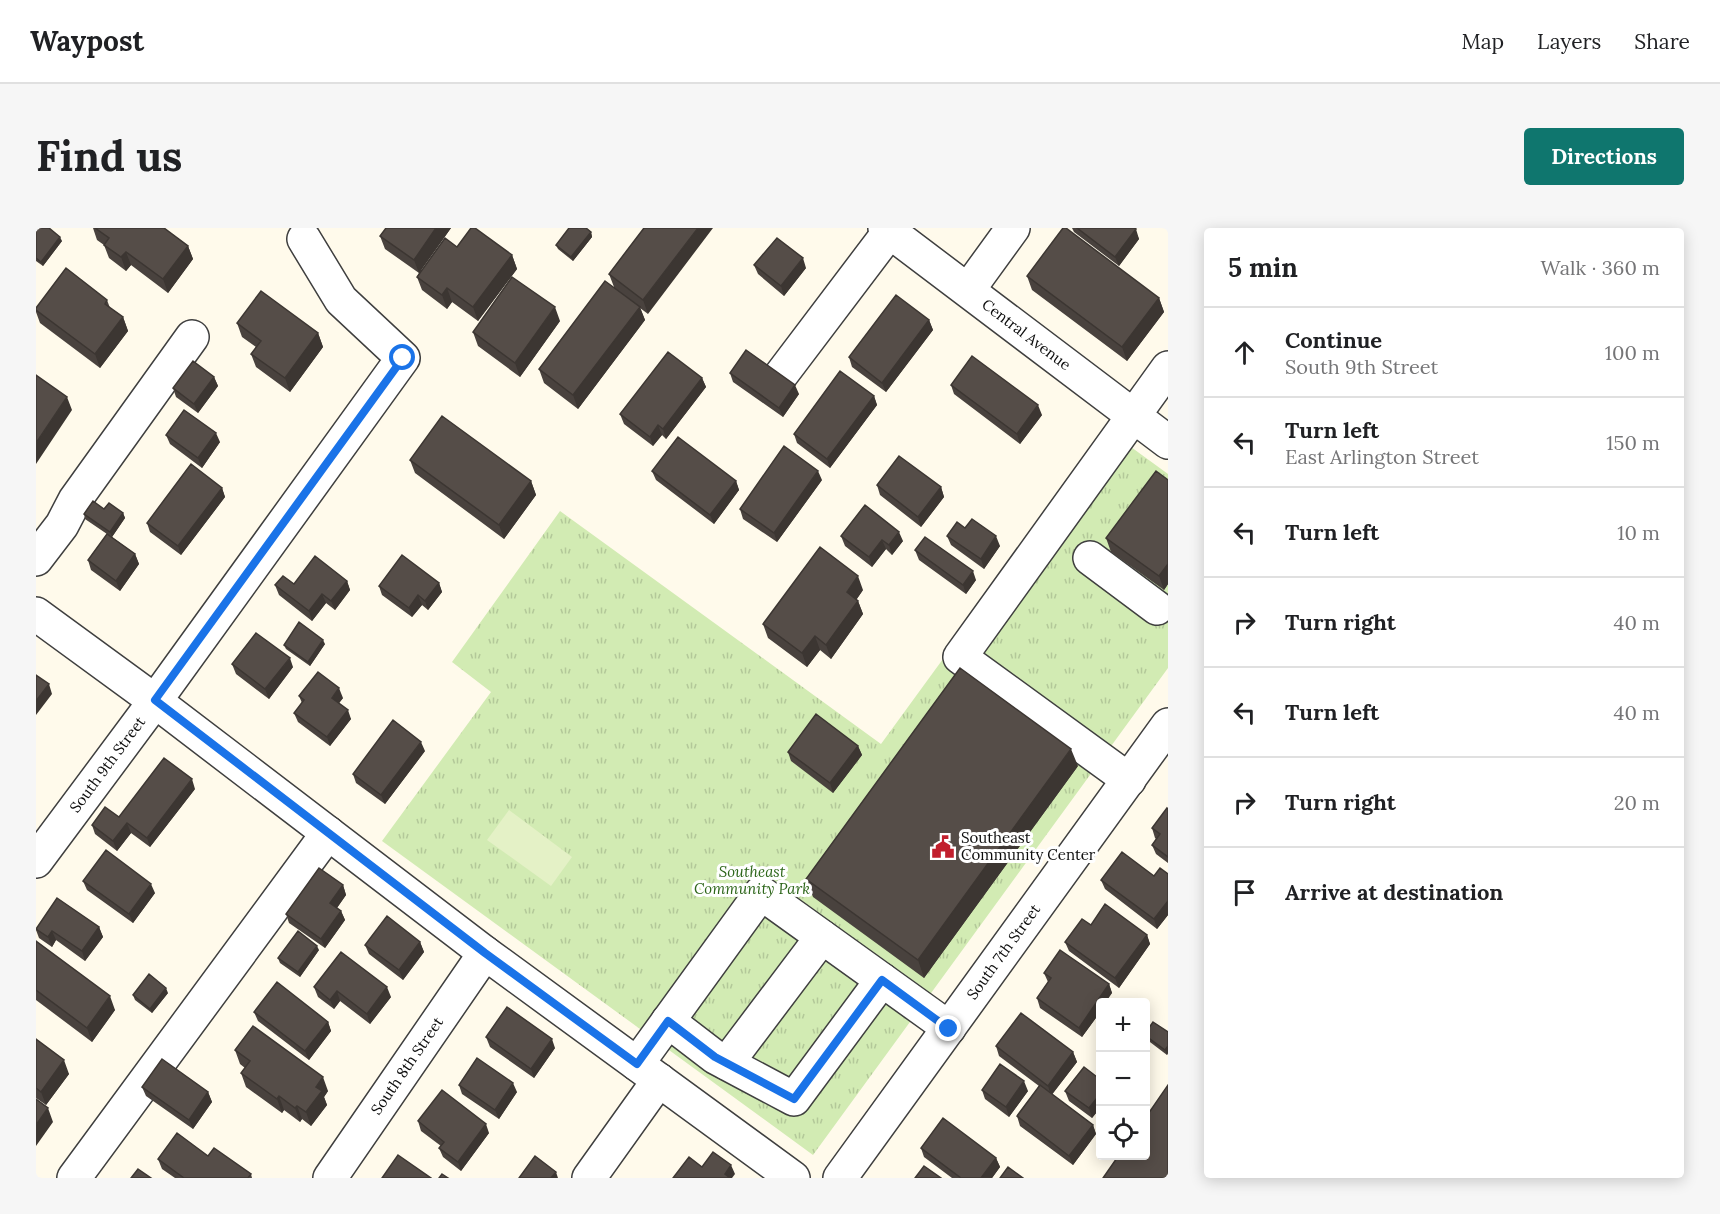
<!DOCTYPE html>
<html lang="en">
<head>
<meta charset="utf-8">
<style>
  :root { --surface:#fff; --page:#f6f6f6; --text:#202124; --muted:#757577; --line:#e0e0e0; --accent:#0f766e }
  body { margin:0; font-family:Lora,serif; background:var(--page); color:var(--text) }
  .controls { position:absolute; right:18px; bottom:18px; display:grid; overflow:hidden; border-radius:6px; box-shadow:0 3px 15px #0003 }
  .controls button { width:54px; height:54px; display:grid; place-items:center; padding:0; border:0; border-bottom:2px solid var(--line); background:var(--surface); color:var(--text); font:30px sans-serif }
  .stop { position:absolute; width:18px; height:18px; margin:-14px; border:4px solid #1a73e8; border-radius:50%; background:#fff }
  .stop.end { background:#1a73e8; border-color:#fff; box-shadow:0 2px 6px #0008 }
  .list { margin:0; padding:0; list-style:none }
  h2 { display:flex; justify-content:space-between; align-items:center; height:78px; margin:0; padding:0 24px; font-size:26px }
  h2 small { font-size:20px; font-weight:400; color:var(--muted) }
  .list li { display:grid; grid-template-columns:39px 1fr auto; gap:18px; align-items:center; box-sizing:border-box; height:90px; padding:0 24px; border-top:2px solid var(--line) }
  .list b { display:block; font-size:22px; white-space:nowrap }
  .list p { margin:0; font-size:20px; white-space:nowrap; color:var(--muted) }
  .list em { font-size:20px; font-style:normal; color:var(--muted) }
  .icon { flex:none; width:33px; height:33px; fill:none; stroke:currentColor; stroke-width:2; stroke-linecap:round; stroke-linejoin:round }
  .map { position:relative; flex:none; width:1132px; height:950px; overflow:hidden; border-radius:6px }
  header { display:flex; align-items:center; gap:36px; box-sizing:border-box; height:84px; padding:0 30px; background:var(--surface); border-bottom:2px solid var(--line) }
  header strong { font-size:28px }
  nav { display:flex; gap:33px; margin-inline-start:auto; font-size:21px }
  .intro { display:flex; align-items:center; justify-content:space-between; box-sizing:border-box; height:144px; padding:0 36px }
  h1 { margin:0; font-size:42px }
  .button { padding:15px 27px; border-radius:6px; background:var(--accent); color:#fff; font-size:21px; font-weight:700 }
  main { display:flex; gap:36px; padding:0 36px }
  aside { flex:1; background:var(--surface); border-radius:6px; box-shadow:0 3px 15px #0003 }
  .map>svg:first-child { display:block }
  .park { fill:url(#park-tufts) }
  .pitch { fill:#e4f1c6 }
  .lines { fill:none; stroke-linecap:round; stroke-linejoin:round }
  .minor-casing { stroke:#3f3f3f; stroke-width:36 }
  .minor { stroke:#fff; stroke-width:33 }
  .wall { fill:#49423e }
  .shaded-wall { fill:#3c3632 }
  .building { fill:#554d48; stroke:#3c3632; stroke-width:1.5 }
  .route { stroke:#1a73e8; stroke-width:8 }
  .labels { text-anchor:middle; stroke-width:6; stroke-linejoin:round; paint-order:stroke }
  .street-label { font-size:15px; fill:#0c0c0c; stroke:#fff }
  .poi-label { font-size:15px; fill:#0c0c0c; stroke:#fff; text-anchor:start }
  .park-label { font-size:15px; font-style:italic; fill:#2d661a; stroke:#fff }
</style>
</head>
<body>
<header>
<strong>Waypost</strong>
<nav><a>Map</a><a>Layers</a><a>Share</a></nav>
</header>
<div class="intro"><h1>Find us</h1><a class="button">Directions</a></div>
<main>
<div class="map">
<svg width="1132" height="950" viewBox="0 0 1132 950">
  <defs>
    <pattern id="park-tufts" width="24" height="20" patternUnits="userSpaceOnUse" patternTransform="scale(1.5)"><rect width="24" height="20" fill="#d2ebb3"/><path d="M3 7l-1-3M5 7V3M7 7l1-3M15 17l-1-3M17 17v-4M19 17l1-3" fill="none" stroke="#b3c899"/></pattern>
  </defs>
  <rect width="100%" height="100%" fill="#fffaeb"/>
  <path class="park" d="M1073 203 1132 246V440L777 927 346 613 455 464 416 434 524 283 845 516Z"/>
  <path class="pitch" d="M473 582 536 629 515 658 451 612Z"/>
  <g class="lines">
    <g class="minor-casing">
      <g id="minor">
        <path id="s1" d="M849 0 1132 214"/>
        <path d="M932 62 977 0"/>
        <path d="M742 151 854 3"/>
        <path d="M1054 330 1121 380"/>
        <path d="M0 331 26 297 39 272 156 109"/>
        <path d="M0 386 119 473 449 725 757 950"/>
        <path d="M1093 552 924 429 1132 140"/>
        <path id="s2" d="M0 633 119 473 367 130 305 72 268 11"/>
        <path d="M632 793 679 829 758 871 846 752"/>
        <path d="M691 835 786 709"/>
        <path d="M601 836 725 665 913 800"/>
        <path d="M38 950 292 605"/>
        <path id="s3" d="M294 950 449 725"/>
        <path d="M553 950 623 852"/>
        <path id="s4" d="M804 950 1132 497"/>
      </g>
    </g>
    <use href="#minor" class="minor"/>
  </g>
  <path class="wall" d="M57 0H128L152 18 157 31 132 65 95 37 90 43 73 30 68 17 61 12Z
    M415 0 385 42 421 19 476 27 481 41 442 93 416 74 411 81 386 62 381 49 383 45 349 21 344 8Z
    M608 0 612 86 604 80 609 92 542 181 508 155 503 141 578 59 573 46Z
    M1036 0H1098L1103 11 1083 38 1038 4Z
    M0 3 26 13 7 38 0 33Z
    M555 4 556 9 537 33 522 21 520 17Z
    M718 37 770 40 748 68 722 46Z
    M991 48 1123 70 1128 84 1091 133 996 62Z
    M71 72 74 80 87 89 92 103 64 140 4 95 0 84V80Z
    M893 92 897 102 850 164 816 139 813 129Z
    M524 93 484 149 442 118 437 104Z
    M201 95 282 105 287 119 254 164 220 139 215 126 220 119 206 109Z
    M694 145 763 166 747 189 697 154Z
    M178 149 182 158 162 185 140 169 137 160Z
    M666 150 670 159 630 211 626 207 617 218 588 196 584 186Z
    M915 157 1006 187 984 216 918 166Z
    M838 168 841 177 794 240 761 215 758 206Z
    M130 207 184 214 166 240 134 216Z
    M374 232 495 253 500 267 468 311 379 245Z
    M616 243 700 253 703 262 678 296 620 252Z
    M786 252 741 314 707 291 704 281Z
    M1132 252V356L1128 362 1075 324 1070 310Z
    M841 257 905 259 908 269 885 299 844 267Z
    M186 260 189 269 145 327 114 304 111 295Z
    M68 281 87 285 89 290 76 309 99 326 103 336 84 363 55 342 52 332 71 306 49 291 48 286Z
    M929 300 964 318 948 341 915 317 911 308Z
    M805 308 867 313 856 327 850 321 836 339 809 318Z
    M879 322 940 352 930 366 883 332Z
    M311 353 314 362 299 382 290 375 276 393 243 367 239 357Z
    M403 355 406 364 392 382 386 377 376 389 346 367 343 358Z
    M827 362 820 372 822 373 827 386 795 431 784 422 771 439 732 410 727 396Z
    M289 416 274 438 250 421 248 417Z
    M196 436 257 439 233 471 200 446Z
    M263 468 307 470 303 475 315 491 294 518 262 494 258 485 266 475Z
    M822 518 826 527 797 565 755 533 752 524Z
    M389 523 349 576 320 555 317 546Z
    M1042 538 888 750 777 669 770 651Z
    M159 561 114 619 95 605 81 623 59 606 56 597 83 589Z
    M1132 581V635L1120 626 1116 617 1120 611 1119 610 1116 600Z
    M1132 646V687L1121 701 1069 661 1065 652 1118 648Z
    M47 653 119 665 97 695 51 662Z
    M307 657 310 667 301 680 305 683 309 692 289 720 253 695 250 686Z
    M1055 697 1111 707 1114 716 1083 760 1033 723 1029 714Z
    M63 699 67 709 49 733 20 712 16 719 3 710 0 702V700Z
    M0 713 79 782 56 814 0 772Z
    M384 714 388 724 367 752 333 726 329 717Z
    M283 722 264 749 244 735 242 730Z
    M1008 745 1073 756 1076 765 1065 774V783L1046 809 1004 780 1001 770 1012 754Z
    M278 759 355 769 334 796 304 773 298 781 282 769Z
    M132 765 116 785 99 772 97 767Z
    M218 784 292 794 295 803 273 832 222 793Z
    M1110 804H1132V825L1131 827 1110 811Z
    M450 809 519 820 498 850 454 819Z
    M0 811 33 846 10 877 0 870Z
    M960 818 1037 824 1041 834 1016 866 1057 897 1060 906 1037 937 984 898 981 888 1003 858 963 828Z
    M199 822 292 863 288 869 291 877 275 898 266 891 264 894 248 882 246 885 210 859 205 845 209 840 204 836Z
    M1065 852V879L1056 890 1033 873 1029 863Z
    M423 857 481 864 463 891 426 866Z
    M106 859 172 864 176 874 157 901 110 868Z
    M946 862 992 863 973 889 949 871Z
    M382 893 453 905 425 943 407 929 403 920 405 918 385 903Z
    M885 920 960 930 964 939 956 950H916L888 929Z
    M172 928 215 946 216 950H139L126 941 122 931Z"/>
  <path class="shaded-wall" d="M400 0H415L383 45 378 32Z
    M662 0H677L612 86 607 72Z
    M1100 1 1103 11 1083 38 1079 29Z
    M555 4 556 9 537 33 535 29Z
    M24 9 26 13 7 38 5 34Z
    M152 18 157 31 132 65 127 51Z
    M90 24 95 37 90 43 85 29Z
    M476 27 481 41 442 93 437 79Z
    M767 30 770 40 748 68 745 58Z
    M411 60 416 74 411 81 406 67Z
    M1123 70 1128 84 1091 133 1086 119Z
    M519 79 524 93 484 149 479 135Z
    M604 79 609 92 542 181 537 167Z
    M87 89 92 103 64 140 59 126Z
    M893 92 897 102 850 164 846 155Z
    M282 105 287 119 254 164 249 150Z
    M178 149 182 158 162 185 158 176Z
    M666 150 670 159 630 211 627 201Z
    M759 157 763 166 747 189 743 180Z
    M838 168 841 177 794 240 791 231Z
    M31 169 36 182 0 236V215Z
    M1002 177 1006 187 984 216 981 206Z
    M622 197 626 207 617 218 614 209Z
    M180 205 184 214 166 240 162 230Z
    M782 243 786 252 741 314 738 305Z
    M495 253 500 267 468 311 463 297Z
    M700 253 703 262 678 296 674 287Z
    M905 259 908 269 885 299 882 289Z
    M186 260 189 269 145 327 142 318Z
    M87 285 89 290 76 309 74 304Z
    M863 304 867 313 856 327 853 317Z
    M960 308 964 318 948 341 945 331Z
    M846 312 850 321 836 339 833 329Z
    M99 326 103 336 84 363 80 353Z
    M1132 336V356L1128 362 1123 348Z
    M937 343 940 352 930 366 927 357Z
    M822 348 827 362 816 378 811 364Z
    M311 353 314 362 299 382 295 373Z
    M403 355 406 364 392 382 389 373Z
    M286 366 290 375 276 393 273 383Z
    M382 367 386 377 376 389 373 380Z
    M822 373 827 386 795 431 790 417Z
    M779 408 784 422 771 439 766 425Z
    M287 412 289 416 274 438 272 434Z
    M254 430 257 439 233 471 229 461Z
    M13 456 16 466 0 487V473Z
    M303 460 307 470 300 479 296 470Z
    M312 482 315 491 294 518 291 509Z
    M385 514 389 523 349 576 345 567Z
    M822 518 826 527 797 565 794 555Z
    M1035 521 1042 538 888 750 882 732Z
    M156 551 159 561 114 619 111 610Z
    M91 595 95 605 81 623 77 613Z
    M115 656 119 665 97 695 93 686Z
    M307 657 310 667 298 684 294 675Z
    M1132 673V687L1121 701 1118 691Z
    M305 683 309 692 289 720 285 711Z
    M63 699 67 709 49 733 46 723Z
    M16 703 20 712 16 719 12 709Z
    M1111 707 1114 716 1083 760 1079 750Z
    M384 714 388 724 367 752 363 742Z
    M281 718 283 722 264 749 262 744Z
    M1073 756 1076 765 1070 774H1065V783L1046 809 1043 800Z
    M351 759 355 769 334 796 331 786Z
    M130 760 132 765 116 785 114 781Z
    M301 763 304 773 298 781 294 772Z
    M74 768 79 782 56 814 51 800Z
    M292 794 295 803 273 832 269 823Z
    M516 811 519 820 498 850 495 841Z
    M1132 818V825L1131 827 1129 822Z
    M1037 824 1041 834 1015 868 1012 858Z
    M28 832 33 846 10 877 5 864Z
    M287 849 292 863 288 869 291 877 275 898 270 884 280 859Z
    M988 853 992 863 973 889 970 879Z
    M477 855 481 864 463 891 459 882Z
    M172 864 176 874 157 901 153 892Z
    M1065 865V879L1056 890 1053 880Z
    M243 868 248 882 246 885 241 871Z
    M261 878 266 891 264 894 259 880Z
    M12 880 17 894 0 918V897Z
    M450 896 453 905 425 943 422 934Z
    M1057 897 1060 906 1037 937 1033 928Z
    M960 930 964 939 956 950H945Z
    M695 937 699 946 696 950H690L689 946Z
    M520 944 522 950H515Z"/>
  <path class="building" d="M2 0H13L24 9 5 34 0 30V3Z
    M59 0H128L152 18 127 51 90 24 85 29 68 17 73 10Z
    M350 0H400L378 32 344 8Z
    M435 0H439L476 27 437 79 411 60 406 67 381 49 409 10 421 19Z
    M533 0H550L555 4 535 29 520 17Z
    M608 0H662L607 72 573 46Z
    M1027 0H1030L1123 70 1086 119 991 48Z
    M1041 0H1098L1100 1 1079 29Z
    M741 10 767 30 745 58 718 37Z
    M30 40 71 72 69 76 87 89 59 126 0 82V80Z
    M476 49 519 79 479 135 437 104Z
    M569 53 604 79 537 167 503 141Z
    M225 63 282 105 249 150 215 126 225 113 201 95Z
    M860 67 893 92 846 155 813 129Z
    M710 122 759 157 743 180 694 145Z
    M632 124 666 150 627 201 622 197 614 209 584 186Z
    M936 128 1002 177 981 206 915 157Z
    M157 133 178 149 158 176 137 160Z
    M804 143 838 168 791 231 758 206Z
    M0 147 31 169 0 215Z
    M148 182 180 205 162 230 130 207Z
    M406 188 495 253 463 297 374 232Z
    M642 209 700 253 674 287 616 243Z
    M748 218 782 243 738 305 704 281Z
    M863 228 905 259 882 289 841 257Z
    M155 236 186 260 142 318 111 295Z
    M1120 243 1132 252V336L1123 348 1070 310Z
    M57 273 68 281 73 275 87 285 74 304 48 286Z
    M829 277 863 304 853 317 846 312 833 329 805 308Z
    M936 291 960 308 945 331 911 308 921 294 929 300Z
    M71 306 99 326 80 353 52 332Z
    M889 309 937 343 927 357 879 322Z
    M784 319 822 348 811 364 822 373 790 417 779 408 766 425 727 396Z
    M366 327 403 355 389 373 382 367 373 380 343 358Z
    M279 328 311 353 295 373 286 366 273 383 239 357 247 348 258 356Z
    M263 394 287 412 272 434 248 417Z
    M220 405 254 430 229 461 196 436Z
    M924 440 1035 521 882 732 770 651Z
    M282 444 303 460 296 470 312 482 291 509 258 485 268 472 263 468Z
    M0 447 13 456 0 473Z
    M780 486 822 518 794 555 752 524Z
    M357 492 385 514 345 567 317 546Z
    M128 530 156 551 111 610 91 595 77 613 56 597 69 579 83 589Z
    M1131 580 1132 581V629L1116 617 1124 606 1116 600Z
    M70 622 115 656 93 686 47 653Z
    M1086 624 1118 648 1124 640 1132 646V673L1118 691 1065 652Z
    M283 640 307 657 294 675 305 683 285 711 250 686Z
    M21 670 63 699 46 723 16 703 12 709 0 701Z
    M1069 676 1111 707 1079 750 1029 714 1046 691 1055 697Z
    M351 688 384 714 363 742 329 717Z
    M262 703 281 718 262 744 242 730Z
    M0 713 74 768 51 800 0 762Z
    M1024 722 1073 756 1043 800 1001 770 1015 750 1008 745Z
    M305 724 351 759 331 786 301 763 294 772 278 759Z
    M113 746 130 760 114 781 97 767Z
    M241 754 292 794 269 823 218 784Z
    M471 779 516 811 495 841 450 809Z
    M985 785 1037 824 1012 858 960 818Z
    M1117 794 1132 804V818L1129 822 1110 808V804Z
    M217 798 287 849 280 859 286 863 270 884 261 878 259 880 243 868 241 871 205 845 214 833 199 822Z
    M0 811 28 832 5 864 0 860Z
    M441 830 477 855 459 882 423 857Z
    M126 831 172 864 153 892 106 859Z
    M964 836 988 853 970 879 946 862Z
    M1048 839 1065 852V865L1053 880 1029 863Z
    M1004 857 1057 897 1033 928 981 888Z
    M1132 857V950H1067L1083 927H1110V889Z
    M406 862 450 896 422 934 403 920 408 914 382 893Z
    M0 871 12 880 0 897Z
    M907 890 960 930 945 950H925L885 920Z
    M141 905 172 928 178 920 215 946 212 950H148L122 931Z
    M677 924 695 937 689 946 694 950H637L653 929 666 939Z
    M362 927 395 950H346Z
    M499 928 520 944 515 950H483Z
    M888 938 905 950H879Z
    M972 939 987 950H964Z
    M102 941 115 950H95Z
    M406 946 412 950H403Z"/>
  <g class="lines">
    <path class="route" d="M367 130 119 472 449 725 601 836 632 793 679 829 758 871 846 752 913 801"/>
  </g>
  <defs>
    <g id="civic-bare" transform="scale(1.8)"><path d="M-.6-6.5H3V-4.5H.6V-3L4-1V1h2V6H-6V1h2V-1L-.6-3ZM-1.2 2.5V6h2.4V2.5Z" fill="#c11f2d" stroke="#fff" stroke-width="2.5" paint-order="stroke"/></g>
  </defs>
  <g fill-rule="evenodd">
    <use href="#civic-bare" x="907" y="619"/>
  </g>
  <g class="labels">
    <g class="street-label">
      <text dy="5" stroke="none"><textPath href="#s1" startOffset="177">Central Avenue</textPath></text>
      <text dy="5" stroke="none"><textPath href="#s2" startOffset="120">South 9th Street</textPath></text>
      <text dy="5" stroke="none"><textPath href="#s4" startOffset="279">South 7th Street</textPath></text>
      <text dy="5" stroke="none"><textPath href="#s3" startOffset="136">South 8th Street</textPath></text>
    </g>
    <g class="poi-label">
      <text x="925" y="615">Southeast<tspan x="925" dy="17">Community Center</tspan></text>
    </g>
    <g class="park-label">
      <text x="716" y="649">Southeast<tspan x="716" dy="17">Community Park</tspan></text>
    </g>
  </g>
</svg>
<div class="controls">
<button>+</button>
<button>−</button>
<button><svg class="icon" aria-label="locate" viewBox="0 0 24 24"><circle cx="12" cy="12" r="6"/><path d="M12 2v4M12 18v4M2 12h4M18 12h4"/></svg></button>
</div>
<div class="stop" style="left:367px;top:130px"></div>
<div class="stop end" style="left:913px;top:801px"></div>
</div>
<aside>
<h2>5 min<small>Walk · 360 m</small></h2>
<ul class="list">
<li><svg class="icon" aria-label="ahead" viewBox="0 0 24 24"><path d="M12 20V5M6 11l6-6 6 6"/></svg><div><b>Continue</b><p>South 9th Street</p></div><em>100 m</em></li>
<li><svg class="icon" aria-label="left" viewBox="0 0 24 24"><path d="M17 20v-9H6M10 6l-5 5 5 5"/></svg><div><b>Turn left</b><p>East Arlington Street</p></div><em>150 m</em></li>
<li><svg class="icon" aria-label="left" viewBox="0 0 24 24"><path d="M17 20v-9H6M10 6l-5 5 5 5"/></svg><div><b>Turn left</b></div><em>10 m</em></li>
<li><svg class="icon" aria-label="right" viewBox="0 0 24 24"><path d="M7 20v-9h11M14 6l5 5-5 5"/></svg><div><b>Turn right</b></div><em>40 m</em></li>
<li><svg class="icon" aria-label="left" viewBox="0 0 24 24"><path d="M17 20v-9H6M10 6l-5 5 5 5"/></svg><div><b>Turn left</b></div><em>40 m</em></li>
<li><svg class="icon" aria-label="right" viewBox="0 0 24 24"><path d="M7 20v-9h11M14 6l5 5-5 5"/></svg><div><b>Turn right</b></div><em>20 m</em></li>
<li><svg class="icon" aria-label="arrive" viewBox="0 0 24 24"><path d="M6 21V4h12l-3 4 3 4H6"/></svg><div><b>Arrive at destination</b></div></li>
</ul>
</aside>
</main>
</body>
</html>
